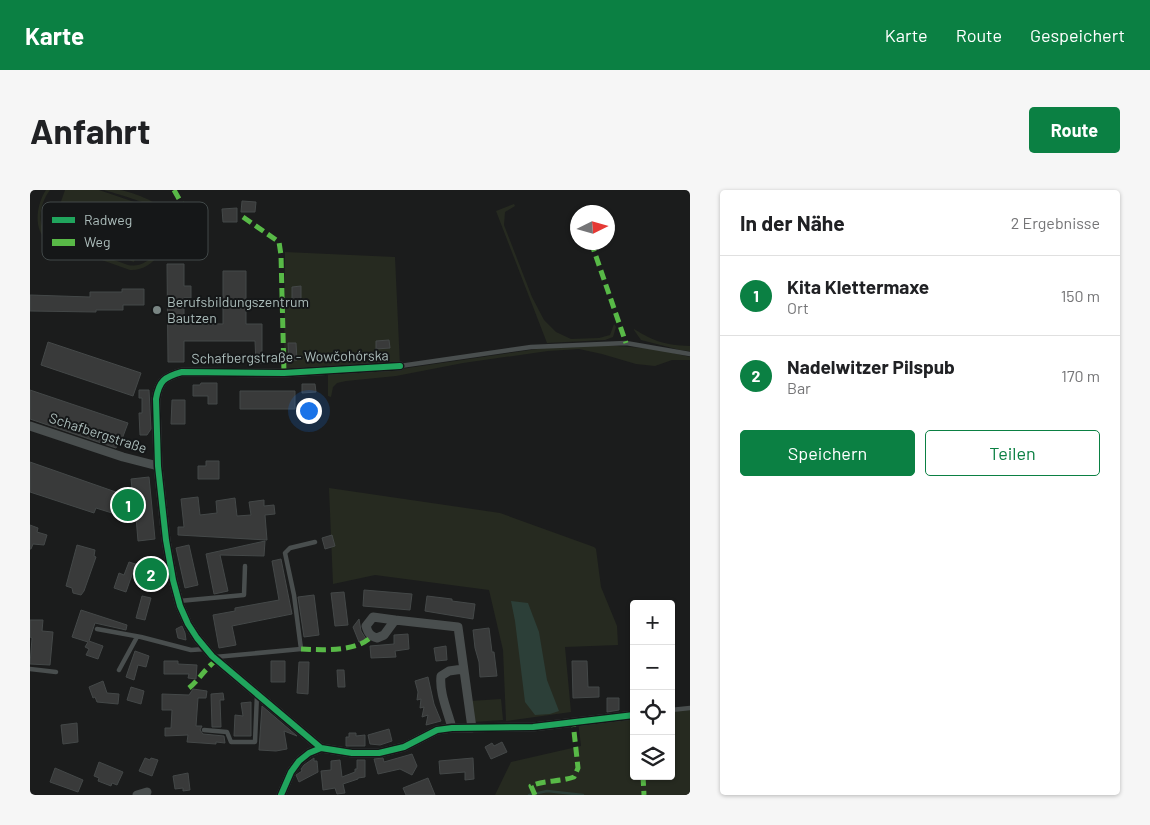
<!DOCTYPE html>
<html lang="de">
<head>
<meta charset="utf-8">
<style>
  :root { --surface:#fff; --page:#f6f6f6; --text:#202124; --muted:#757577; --line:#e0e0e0; --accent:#0b8043 }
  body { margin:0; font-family:Barlow,sans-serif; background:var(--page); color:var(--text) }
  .controls { position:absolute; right:15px; bottom:15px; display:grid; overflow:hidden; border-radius:5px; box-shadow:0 1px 4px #0004 }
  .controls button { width:45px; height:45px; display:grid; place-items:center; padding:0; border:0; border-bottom:1px solid var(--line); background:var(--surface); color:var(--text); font:25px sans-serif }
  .compass { position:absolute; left:540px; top:15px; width:45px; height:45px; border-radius:50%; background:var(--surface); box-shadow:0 1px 4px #0004; rotate:85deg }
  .you { position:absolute; left:278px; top:220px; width:18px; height:18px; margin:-12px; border:4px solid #fff; border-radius:50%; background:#1a73e8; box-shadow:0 0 0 8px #1a73e833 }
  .badge { display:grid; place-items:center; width:32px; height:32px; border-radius:50%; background:var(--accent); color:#fff; font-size:16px; font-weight:700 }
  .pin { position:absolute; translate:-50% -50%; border:2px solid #fff; box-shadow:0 1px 5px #0006 }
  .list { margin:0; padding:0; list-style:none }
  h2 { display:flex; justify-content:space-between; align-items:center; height:65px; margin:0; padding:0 20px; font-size:21px }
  h2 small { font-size:16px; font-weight:400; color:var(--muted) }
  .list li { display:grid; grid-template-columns:32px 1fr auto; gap:15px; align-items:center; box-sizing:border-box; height:80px; padding:0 20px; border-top:1px solid var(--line) }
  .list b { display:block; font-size:19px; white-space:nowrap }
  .list p { margin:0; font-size:16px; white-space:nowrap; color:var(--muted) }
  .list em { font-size:16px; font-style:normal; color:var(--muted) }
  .actions { display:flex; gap:10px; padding:15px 20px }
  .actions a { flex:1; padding:11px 0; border:1px solid var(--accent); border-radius:5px; text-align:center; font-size:18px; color:var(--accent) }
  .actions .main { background:var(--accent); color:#fff }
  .icon { flex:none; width:28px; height:28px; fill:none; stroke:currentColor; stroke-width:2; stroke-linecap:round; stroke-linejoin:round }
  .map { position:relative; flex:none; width:660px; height:605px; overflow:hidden; border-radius:5px }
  header { display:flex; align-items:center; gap:30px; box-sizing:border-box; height:70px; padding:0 25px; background:var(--accent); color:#fff }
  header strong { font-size:24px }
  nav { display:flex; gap:28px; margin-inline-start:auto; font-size:18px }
  .intro { display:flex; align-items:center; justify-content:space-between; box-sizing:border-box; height:120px; padding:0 30px }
  h1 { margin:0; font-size:35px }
  .button { padding:12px 22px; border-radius:5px; background:var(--accent); color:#fff; font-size:18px; font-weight:700 }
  main { display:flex; gap:30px; padding:0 30px }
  aside { flex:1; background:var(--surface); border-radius:5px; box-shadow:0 1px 4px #0004 }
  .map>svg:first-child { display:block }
  .green { fill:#262a20 }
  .water { fill:#2c3f38 }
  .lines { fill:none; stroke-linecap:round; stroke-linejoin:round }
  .stream { stroke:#2c3f38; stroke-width:2.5 }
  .building { fill:#393a3a; stroke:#444848 }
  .lane { stroke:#494e4e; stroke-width:4.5 }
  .street { stroke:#494e4e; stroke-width:9 }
  .quiet { stroke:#58b947; stroke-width:5; stroke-dasharray:10 5; stroke-linecap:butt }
  .cycleway-casing { stroke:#151718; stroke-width:9 }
  .cycleway { stroke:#20a55d; stroke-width:6 }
  .poi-dot { fill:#798583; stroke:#151718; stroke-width:2 }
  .labels { text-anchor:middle; stroke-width:4; stroke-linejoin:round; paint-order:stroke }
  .poi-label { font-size:14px; fill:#acbdbb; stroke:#151718; text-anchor:start }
  .street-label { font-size:14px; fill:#acbdbb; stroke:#151718 }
  .key { fill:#151718; stroke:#424949; stroke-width:1 }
  .key-label { font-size:14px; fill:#acbdbb }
</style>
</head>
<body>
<header>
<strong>Karte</strong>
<nav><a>Karte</a><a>Route</a><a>Gespeichert</a></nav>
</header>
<div class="intro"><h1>Anfahrt</h1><a class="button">Route</a></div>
<main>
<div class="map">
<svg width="660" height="605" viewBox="0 0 660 605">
  <rect width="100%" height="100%" fill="#1b1c1c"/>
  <path class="green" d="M16 0H20C10 13 5 35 20 47L98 75C125 81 143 39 126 19 120 13 84 3 74 0 79 0 85 0 90 0 98 1 120 9 126 14 151 33 131 82 100 80L18 51C2 40 7 13 16 0Z
    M35 0H69L122 18 104 72 20 43Z
    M484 14 485 16 475 22 474 35 502 107 514 130 526 142 541 149 569 148 580 145 584 134 586 137 583 147 575 150 517 153 466 21Z
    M255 62 365 67 370 176 254 183Z
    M604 139C625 152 635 155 660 156V161L650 160 611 150 604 140Z
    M574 155 626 159 660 167V170H642L625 176 606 174 572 164 549 159 518 161 433 173 366 186 316 191 307 193 303 197 301 207 298 206V184L364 180 514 158Z
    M299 298 470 323 564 357 566 359 571 397 587 436 588 455 535 457 541 522 476 531 473 460 459 400 345 385 303 394Z
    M471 509 473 530 442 532 440 511Z
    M660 518V605H465L481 572 551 556 548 531 604 525V586H641V520Z"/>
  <path class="water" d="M481 411 498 413 509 442 517 490 529 521 520 524 505 525 495 512 485 431Z"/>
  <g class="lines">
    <path class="stream" d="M499 605 517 601 553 605"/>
  </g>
  <path class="building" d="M212 11 226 12 225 22H211Z
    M207 18V32H193L192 19Z
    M137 74H154V96H161V108H154V133L193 134V81H216V134H232V173L226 174 225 151H154V172H138Z
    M271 96V113H262V97Z
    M92 99H114V115H93V120H66V122L0 121V105L60 107V102H92Z
    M359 150 360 158 346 159V151Z
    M18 152 111 183 103 206 11 175Z
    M258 153H266L267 170H259Z
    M171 193H187V214H178V206H163V195H170Z
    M272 194H285L286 202 272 203Z
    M0 200 98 233 92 249 90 248 86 258 0 229Z
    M109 200H119L121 239 117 245H110L109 223H112V208H109Z
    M210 201H265V219H210Z
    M142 210H155V234H141Z
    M176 271H189V289H168V276H176Z
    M0 272 103 308 101 289 119 287 125 349 108 351 106 327 98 328 66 318 64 323 0 302Z
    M168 307 170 325 187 323 186 311 205 308 207 326 221 325 219 312 234 310V316L244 315 245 324 235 325 237 350 148 345V337H154L151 309Z
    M0 335 8 338 7 342 17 345 14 355 3 354 1 359H0Z
    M302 345 305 356 295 359 292 348Z
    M235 351 234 366 190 365 198 401 184 404 176 364Z
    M47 355 65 360 64 366 66 367 54 401 51 405 43 403 42 398 36 396Z
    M159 355 168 395 155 398 146 358Z
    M251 369 262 424 202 436 206 455 189 458 183 425 205 421V418L249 410 242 371Z
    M99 372 128 381 125 390 103 382 96 402 84 398 89 383 94 385Z
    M334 400 382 404 380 420 333 416Z
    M314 402 318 435 305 436 301 403Z
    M284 405 289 445 274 447 268 407Z
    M112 406 121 408 115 430 106 428Z
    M397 406 422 409V411L445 414 443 429 395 421Z
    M51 420 97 435 96 440 65 433 59 451 73 456 68 469 56 465 59 459 55 457 58 452 42 447Z
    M329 429 331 441 336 449 329 452 323 437Z
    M0 430H13L12 441 23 442 20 475 0 474 2 448 0 447Z
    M152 436 155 443 156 450 148 448 146 439Z
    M459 438 462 462H464L467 486 450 487 449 472 445 458 443 440Z
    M378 444 379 459 365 461 366 467 341 468 340 456 364 454V445Z
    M416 456 417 470 406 471 404 458Z
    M105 461 119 466 116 477 108 475 104 490 96 487Z
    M134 471H148V474L167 475 166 489 158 488 159 484H134Z
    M241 471H255V492H241Z
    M542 471H557L558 497H569V507L543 508Z
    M269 472H279L278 504 267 503Z
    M307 480H314L315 497H308Z
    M398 487 404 514 411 531 396 535 398 525 392 527 394 517 390 518 391 509 387 510 388 502 385 491Z
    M73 491 77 503 89 504 88 514 67 512 65 507 63 508 59 497Z
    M101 497 114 501 111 514 97 510Z
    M163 499 177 501 176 508H168L166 536H172L170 540 173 544 194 546 195 553 186 552V554L157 552 158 545 135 546V538H141L142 520H132V504L159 505Z
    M193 503 194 510H190L191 537H182L181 504Z
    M577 508H589V520L577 522Z
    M221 512V546H204L205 525 213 526 211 513Z
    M232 516 267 546 254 541 257 559 246 561 229 560Z
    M47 533 48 552 33 554 31 535Z
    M359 539 362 551 350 555 340 554 338 545Z
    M319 543H326V546L335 545V556H316V547H319Z
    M472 552 477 562 461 569 455 557 462 553 464 556Z
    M382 564 387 576 382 585 370 579 348 584 344 569 353 568 354 572Z
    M115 568 120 570 121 568 128 570 122 586 109 581Z
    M284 568V571H287L288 582 269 592 266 585 272 581 271 579 274 575Z
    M443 568 444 589 435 590V582L410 584 409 571Z
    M310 570 312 587 325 582V579H327V570H335V587L328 588V589L313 594 315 603 307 604 305 598 293 600 291 581 301 580V571Z
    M69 572 93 582 87 595 82 593 81 596 68 591 69 588 64 586Z
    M25 578 53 590 48 602 20 592Z
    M158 583 160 600 153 601V598L145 599 143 586Z
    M398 588 405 605H376L373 598Z"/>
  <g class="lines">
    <path class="lane" d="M370 176 501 157 596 153 660 164
      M149 411 214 405 215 376
      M67 439 111 447 161 460 176 459
      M185 467 271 459 264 405 255 363 260 358 285 352
      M0 479 26 482
      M89 480 107 447
      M641 520 660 518
      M174 540 197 542 201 552H225L227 504"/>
    <path class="street" d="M0 236 93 267 128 276
      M365 430 343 427 336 436C338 443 340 446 347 448L354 445 365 430 428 437 442 538
      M422 538C418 522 409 503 411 486L419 481 433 479
      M291 558 182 466 167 448 158 434 150 416 143 390 136 350 128 276 126 209C129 191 134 187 152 182L254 183 370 176
      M107 605 117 602
      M251 605 261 582 269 571 279 563 291 558 322 563H349L374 557 407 540 422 538 503 537 604 525"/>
    <path class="quiet" d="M144 0 152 14 171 22
      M213 27 249 52 251 65 254 183
      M561 52 596 153
      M271 459C292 460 326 462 341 447
      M159 498C169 490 176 477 187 470
      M613 586 614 605
      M505 605 501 596C514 590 530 592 544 587L548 578 543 532"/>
    <g class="cycleway-casing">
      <path id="cycleway" d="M291 558 182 466 167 448 158 434 150 416 143 390 136 350 128 276 126 209C129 191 134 187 152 182L254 183 370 176
        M251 605 261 582 269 571 279 563 291 558 322 563H349L374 557 407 540 422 538 503 537 604 525"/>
    </g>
    <use href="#cycleway" class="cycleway"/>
  </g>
  <circle class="poi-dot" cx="127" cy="120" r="5"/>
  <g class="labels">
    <g class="poi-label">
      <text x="137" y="117">Berufsbildungszentrum<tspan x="137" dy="16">Bautzen</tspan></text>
    </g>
    <g class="street-label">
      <text transform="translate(260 167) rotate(-1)" y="5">Schafbergstraße - Wowčohórska</text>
      <text transform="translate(68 243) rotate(18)" y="5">Schafbergstraße</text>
    </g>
  </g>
  <rect x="12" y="12" width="166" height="58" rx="8" class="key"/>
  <rect x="22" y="27" width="23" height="6" fill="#20a55d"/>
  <rect x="22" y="49" width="23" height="7" fill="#58b947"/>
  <g class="key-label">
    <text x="54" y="35">Radweg</text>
    <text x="54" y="57">Weg</text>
  </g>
</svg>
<div class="controls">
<button>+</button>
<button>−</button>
<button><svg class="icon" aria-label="locate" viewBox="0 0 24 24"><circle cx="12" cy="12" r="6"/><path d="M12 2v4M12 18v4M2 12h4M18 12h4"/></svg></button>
<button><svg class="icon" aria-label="layers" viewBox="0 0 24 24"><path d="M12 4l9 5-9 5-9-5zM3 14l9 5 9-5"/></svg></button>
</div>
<svg class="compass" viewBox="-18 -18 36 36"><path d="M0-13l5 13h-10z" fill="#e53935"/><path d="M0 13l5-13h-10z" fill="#757577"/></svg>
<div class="you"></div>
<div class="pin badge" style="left:98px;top:315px">1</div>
<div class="pin badge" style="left:121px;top:384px">2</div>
</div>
<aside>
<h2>In der Nähe<small>2 Ergebnisse</small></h2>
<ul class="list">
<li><span class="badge">1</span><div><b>Kita Klettermaxe</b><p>Ort</p></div><em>150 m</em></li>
<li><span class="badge">2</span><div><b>Nadelwitzer Pilspub</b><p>Bar</p></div><em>170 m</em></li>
</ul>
<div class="actions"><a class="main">Speichern</a><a>Teilen</a></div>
</aside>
</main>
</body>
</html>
